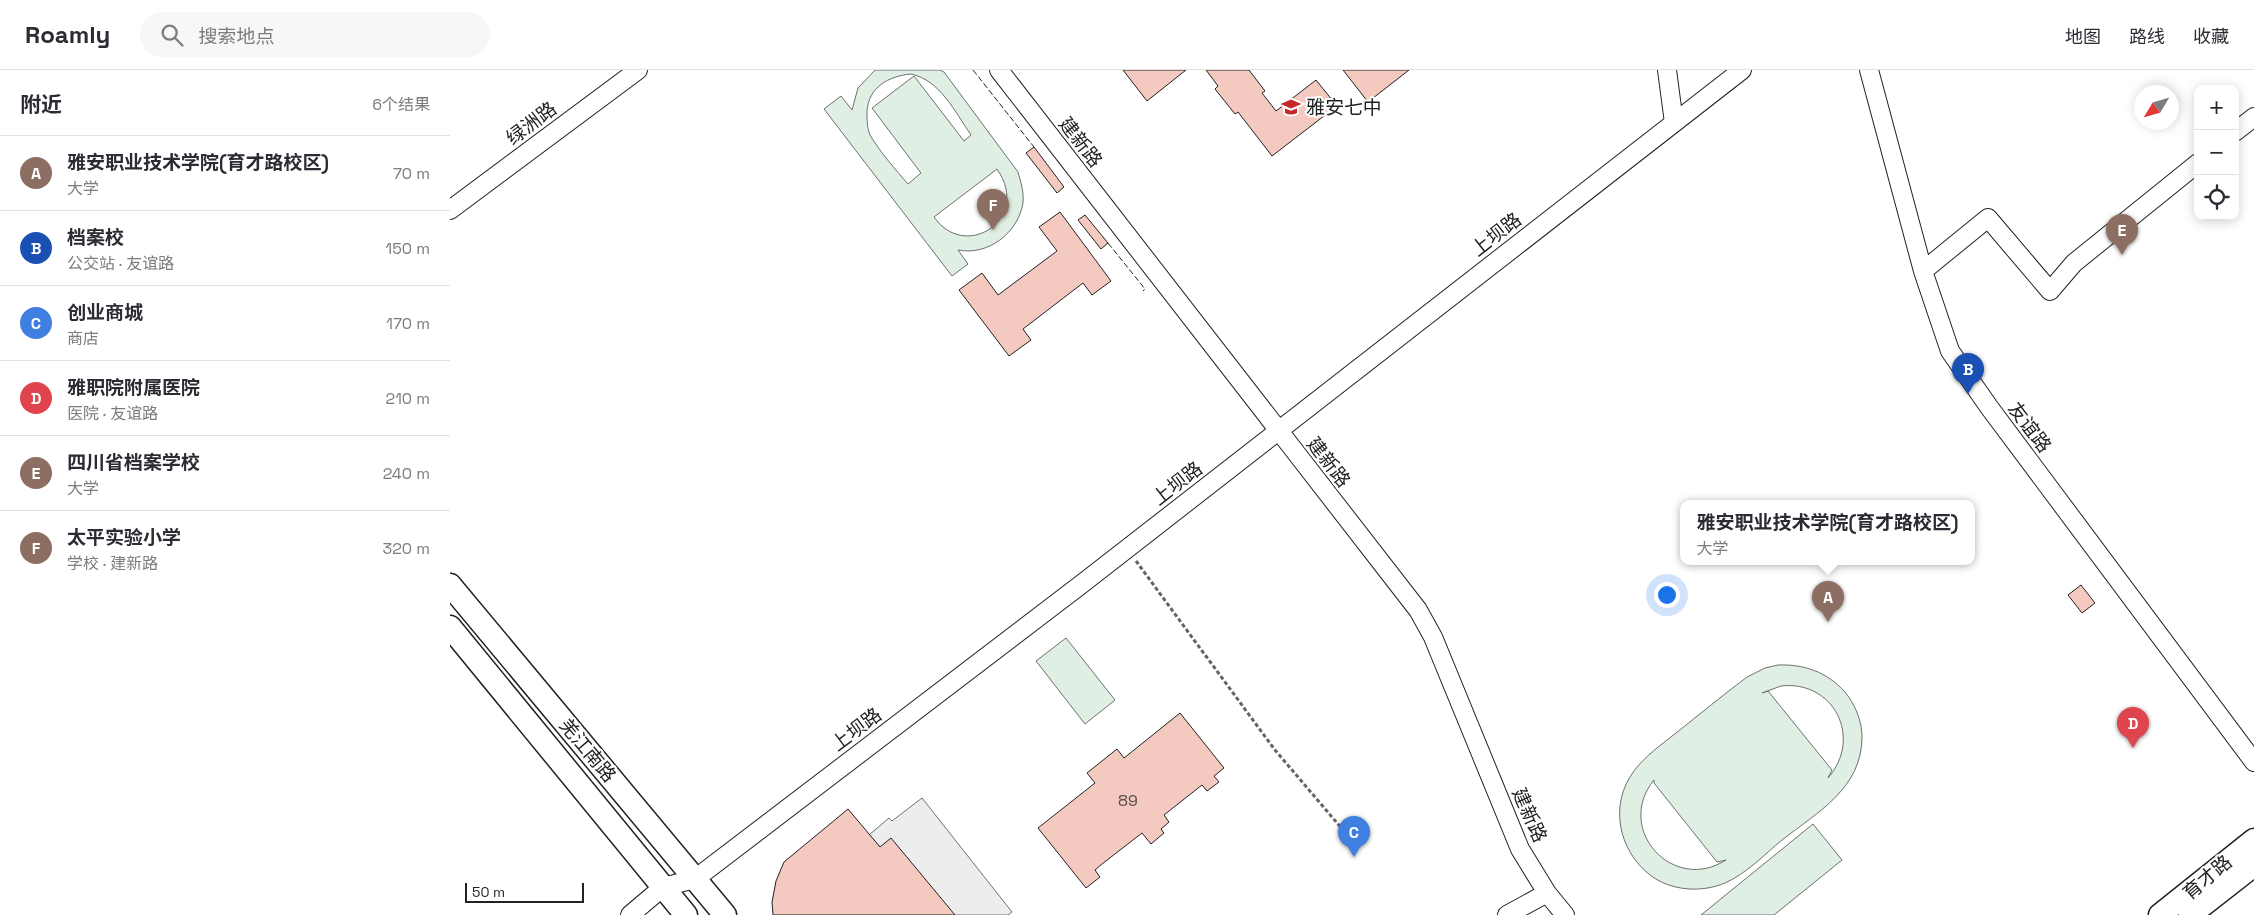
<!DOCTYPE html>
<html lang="zh">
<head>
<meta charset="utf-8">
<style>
  :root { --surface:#fff; --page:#f7f7f7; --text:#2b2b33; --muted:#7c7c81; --line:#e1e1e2; --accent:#0b8043 }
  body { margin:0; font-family:"Space Grotesk","Noto Sans SC",sans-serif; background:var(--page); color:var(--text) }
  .controls { position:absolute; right:15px; top:15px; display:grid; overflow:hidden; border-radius:10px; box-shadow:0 2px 12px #0003 }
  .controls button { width:45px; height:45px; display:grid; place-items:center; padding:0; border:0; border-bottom:1px solid var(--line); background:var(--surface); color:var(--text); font:25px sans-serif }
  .compass { position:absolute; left:1684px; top:15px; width:45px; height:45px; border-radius:50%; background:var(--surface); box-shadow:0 2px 12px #0003; rotate:232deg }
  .scale { position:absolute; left:15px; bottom:12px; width:119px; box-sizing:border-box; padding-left:5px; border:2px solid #222; border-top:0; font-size:14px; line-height:18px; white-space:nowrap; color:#222; -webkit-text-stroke:4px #fff; paint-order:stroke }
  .you { position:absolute; left:1216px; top:524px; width:18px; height:18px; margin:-12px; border:4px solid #fff; border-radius:50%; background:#1a73e8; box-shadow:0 0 0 8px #1a73e833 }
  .badge { display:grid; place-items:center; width:32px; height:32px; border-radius:50%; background:var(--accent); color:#fff; font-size:16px; font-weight:700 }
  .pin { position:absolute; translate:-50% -41px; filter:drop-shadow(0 1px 2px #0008) }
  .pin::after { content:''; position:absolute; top:26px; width:18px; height:15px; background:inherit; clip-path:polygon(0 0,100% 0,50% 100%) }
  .popup { position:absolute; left:1230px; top:430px; width:295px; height:65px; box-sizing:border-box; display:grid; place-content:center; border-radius:10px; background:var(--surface); filter:drop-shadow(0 1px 4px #0005); font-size:16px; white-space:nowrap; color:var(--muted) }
  .popup b { font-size:19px; color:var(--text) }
  .popup::after { content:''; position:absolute; left:50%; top:100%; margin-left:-10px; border:10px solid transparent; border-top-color:var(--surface) }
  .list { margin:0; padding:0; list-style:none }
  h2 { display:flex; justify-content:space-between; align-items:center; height:65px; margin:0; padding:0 20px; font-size:21px }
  h2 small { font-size:16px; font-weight:400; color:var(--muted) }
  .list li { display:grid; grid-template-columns:32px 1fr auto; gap:15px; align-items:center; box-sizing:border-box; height:75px; padding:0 20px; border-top:1px solid var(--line) }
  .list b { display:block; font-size:19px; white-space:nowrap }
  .list p { margin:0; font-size:16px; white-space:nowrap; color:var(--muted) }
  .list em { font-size:16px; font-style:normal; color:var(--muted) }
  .icon { flex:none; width:28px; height:28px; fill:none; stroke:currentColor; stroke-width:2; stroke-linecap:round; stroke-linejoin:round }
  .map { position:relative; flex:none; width:1804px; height:845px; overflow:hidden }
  header { display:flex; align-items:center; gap:30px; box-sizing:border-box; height:70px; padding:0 25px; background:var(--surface); border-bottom:1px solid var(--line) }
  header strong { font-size:24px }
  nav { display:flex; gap:28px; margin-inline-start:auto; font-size:18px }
  .search { width:350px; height:45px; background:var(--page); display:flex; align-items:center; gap:12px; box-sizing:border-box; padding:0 18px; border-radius:28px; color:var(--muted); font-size:19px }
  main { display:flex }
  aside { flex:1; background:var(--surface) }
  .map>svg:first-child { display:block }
  .green { fill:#e0efe3; stroke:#6f6f6f; fill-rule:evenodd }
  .parking { fill:#ededed; stroke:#6f6f6f }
  .building { fill:#f3c9c0; stroke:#222 }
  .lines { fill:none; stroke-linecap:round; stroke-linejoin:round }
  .minor-casing { stroke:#222; stroke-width:20 }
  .major-casing { stroke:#222; stroke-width:25 }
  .path { stroke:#646464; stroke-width:3; stroke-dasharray:4 2.5; stroke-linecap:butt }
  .minor { stroke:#fff; stroke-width:18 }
  .major { stroke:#fff; stroke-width:22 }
  .fence { stroke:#222; stroke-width:1; stroke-dasharray:6 2.5; stroke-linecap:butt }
  .labels { text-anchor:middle; stroke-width:4; stroke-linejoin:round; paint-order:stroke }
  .number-label { font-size:16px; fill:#564c4a }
  .poi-label { font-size:19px; fill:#222; stroke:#fff; text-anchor:start }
  .street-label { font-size:19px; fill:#222; stroke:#fff }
</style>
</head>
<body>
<header>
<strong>Roamly</strong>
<div class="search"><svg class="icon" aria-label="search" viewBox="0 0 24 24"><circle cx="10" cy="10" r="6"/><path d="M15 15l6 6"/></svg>搜索地点</div>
<nav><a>地图</a><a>路线</a><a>收藏</a></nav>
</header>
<main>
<aside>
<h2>附近<small>6个结果</small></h2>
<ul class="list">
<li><span class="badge" style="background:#8d6e63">A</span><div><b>雅安职业技术学院(育才路校区)</b><p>大学</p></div><em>70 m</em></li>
<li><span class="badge" style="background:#1a4fb4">B</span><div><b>档案校</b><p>公交站 · 友谊路</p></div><em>150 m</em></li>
<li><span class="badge" style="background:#3f7fe0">C</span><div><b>创业商城</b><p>商店</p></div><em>170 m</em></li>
<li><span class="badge" style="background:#e0444e">D</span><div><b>雅职院附属医院</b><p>医院 · 友谊路</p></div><em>210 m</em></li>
<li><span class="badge" style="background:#8d6e63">E</span><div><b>四川省档案学校</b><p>大学</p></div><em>240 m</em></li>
<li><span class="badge" style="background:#8d6e63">F</span><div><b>太平实验小学</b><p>学校 · 建新路</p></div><em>320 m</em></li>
</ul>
</aside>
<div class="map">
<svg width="1804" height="845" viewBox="0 0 1804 845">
  <rect width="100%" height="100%" fill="#fff"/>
  <path class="green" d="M425 0H490L494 2 568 102C571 113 574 122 573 133 568 163 538 186 508 180L518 194 502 206 374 39 391 26 402 40 408 18ZM461 4C490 10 505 42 521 65L514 71 464 6 422 38 471 103 458 114C445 99 430 82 420 65 417 58 417 49 417 42 418 17 439 6 461 4ZM547 99C582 149 515 192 484 147Z
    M616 568 665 630 635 654 586 591Z
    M1328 595C1354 594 1377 602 1395 622 1405 634 1412 651 1412 667 1412 718 1368 742 1332 770 1315 784 1296 804 1275 813 1251 823 1221 821 1200 805 1168 780 1159 734 1184 701 1195 686 1211 675 1226 663 1250 644 1273 625 1297 607L1315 598ZM1331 616C1384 610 1413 668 1378 708L1382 700 1318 621 1312 623ZM1204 710V713L1267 792 1276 790C1223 824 1164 759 1204 710Z
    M1363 754 1392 790 1324 845H1251Z"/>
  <path class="parking" d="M472 728 562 842 558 845H505L430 777 419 765 439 748 442 751Z"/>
  <path class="building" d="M673 0H736L697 31Z
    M756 0H799L815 21 812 23 826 41 866 10 887 36 822 86 788 42 785 44 765 19 768 16Z
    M893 0H959L918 32Z
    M584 77 614 117 607 123 576 83Z
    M610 142 661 211 642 225 633 213 573 259 581 270 559 286 509 220 532 203 548 225 607 181 589 157Z
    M635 145 658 173 651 179 628 150Z
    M1631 515 1645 533 1632 543 1618 525Z
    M730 643 774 698 764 706 769 712 757 721 752 715 714 745 719 752 711 759 714 763 701 774 692 763 652 794 645 800 650 807 636 818 588 758 645 713 637 703 667 679 674 688Z
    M398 739 430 777 441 768 505 845H323L322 832 326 811 334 792Z"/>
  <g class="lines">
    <g class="minor-casing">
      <path id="minor" d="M549 0 968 540 983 567 1070 779 1097 823 1115 845
        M1217 0 1224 53
        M1419 0 1473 201 1500 281 1539 337 1804 692
        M1785 62 1804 47
        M0 140 188 0
        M1473 201 1538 148 1600 221 1624 193 1748 93
        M180 845 213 817 245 809 633 513 1292 0
        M1057 845 1097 823"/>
    </g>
    <g class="major-casing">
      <path id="major" d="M0 515 275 845
        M0 557 236 845
        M1710 845 1804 770
        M1740 845 1804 795"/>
    </g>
    <path class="path" d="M686 491 825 680 899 767"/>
    <use href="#minor" class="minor"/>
    <use href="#major" class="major"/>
    <path class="fence" d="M523 0 584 77
      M658 173 695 219 693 221"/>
  </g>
  <defs>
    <g id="school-bare" transform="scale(1.5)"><path d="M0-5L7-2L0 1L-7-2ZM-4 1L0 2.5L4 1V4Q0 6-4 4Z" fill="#c62828" stroke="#fff" stroke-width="2.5" paint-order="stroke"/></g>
  </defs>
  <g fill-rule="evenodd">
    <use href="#school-bare" x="841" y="37"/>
  </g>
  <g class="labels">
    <g class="number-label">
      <text x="678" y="736">89</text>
    </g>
    <g class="poi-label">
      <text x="856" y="44">雅安七中</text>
    </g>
    <g class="street-label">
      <text transform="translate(81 53) rotate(-37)" y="7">绿洲路</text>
      <text transform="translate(631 72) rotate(52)" y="7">建新路</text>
      <text transform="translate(1046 164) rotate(-38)" y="7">上坝路</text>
      <text transform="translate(1580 357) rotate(53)" y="7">友谊路</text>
      <text transform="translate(879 392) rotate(52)" y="7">建新路</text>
      <text transform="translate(727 413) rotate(-38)" y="7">上坝路</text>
      <text transform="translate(406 659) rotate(-37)" y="7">上坝路</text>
      <text transform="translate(138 680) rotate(50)" y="7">羌江南路</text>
      <text transform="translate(1080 745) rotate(66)" y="7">建新路</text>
      <text transform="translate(1757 807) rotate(-40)" y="7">育才路</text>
    </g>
  </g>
</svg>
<div class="controls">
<button>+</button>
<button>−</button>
<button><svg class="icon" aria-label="locate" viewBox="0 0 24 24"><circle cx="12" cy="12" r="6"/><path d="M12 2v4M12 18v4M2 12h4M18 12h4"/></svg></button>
</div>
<svg class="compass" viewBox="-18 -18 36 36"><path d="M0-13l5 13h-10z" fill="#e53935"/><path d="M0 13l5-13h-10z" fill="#7c7c81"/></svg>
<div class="scale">50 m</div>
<div class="you"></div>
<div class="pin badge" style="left:1378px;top:552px;background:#8d6e63">A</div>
<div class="popup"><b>雅安职业技术学院(育才路校区)</b>大学</div>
<div class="pin badge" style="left:1518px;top:324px;background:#1a4fb4">B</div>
<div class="pin badge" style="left:904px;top:787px;background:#3f7fe0">C</div>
<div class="pin badge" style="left:1683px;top:678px;background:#e0444e">D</div>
<div class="pin badge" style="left:1672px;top:185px;background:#8d6e63">E</div>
<div class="pin badge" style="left:543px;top:160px;background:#8d6e63">F</div>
</div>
</main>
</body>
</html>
